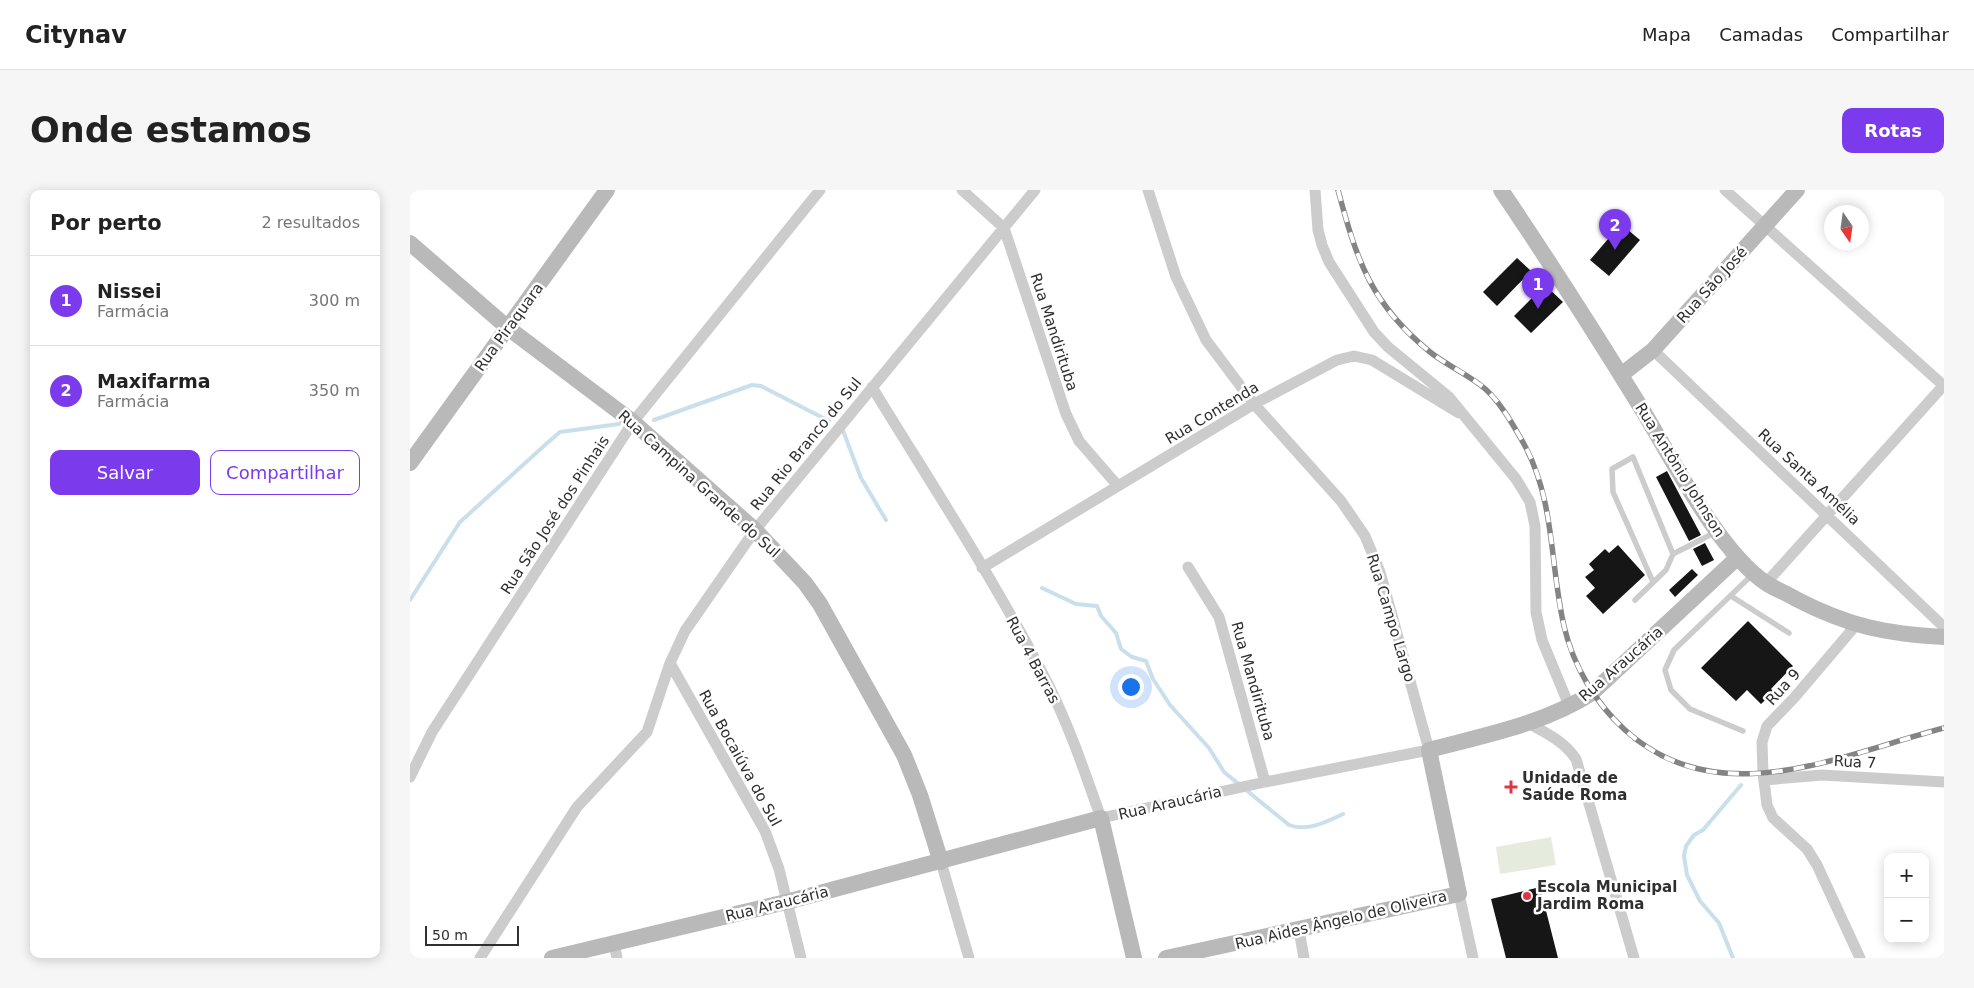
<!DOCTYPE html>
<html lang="pt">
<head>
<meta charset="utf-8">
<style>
  :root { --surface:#fff; --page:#f6f6f6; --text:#222; --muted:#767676; --line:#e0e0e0; --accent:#7c3aed }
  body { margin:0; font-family:"DejaVu Sans",sans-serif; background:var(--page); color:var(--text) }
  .controls { position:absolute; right:15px; bottom:15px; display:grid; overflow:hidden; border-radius:10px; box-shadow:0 2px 12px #0003 }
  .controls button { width:45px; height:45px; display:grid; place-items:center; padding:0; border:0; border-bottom:1px solid var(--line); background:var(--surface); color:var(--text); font:25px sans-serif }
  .compass { position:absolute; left:1414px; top:15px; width:45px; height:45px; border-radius:50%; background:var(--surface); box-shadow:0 2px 12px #0003; rotate:167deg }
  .scale { position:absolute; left:15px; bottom:12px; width:94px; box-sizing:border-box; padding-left:5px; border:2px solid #2f2f2f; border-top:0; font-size:14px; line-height:18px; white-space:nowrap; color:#2f2f2f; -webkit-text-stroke:4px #fff; paint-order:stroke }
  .you { position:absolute; left:720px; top:496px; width:18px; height:18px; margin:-12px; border:4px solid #fff; border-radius:50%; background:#1a73e8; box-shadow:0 0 0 8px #1a73e833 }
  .badge { display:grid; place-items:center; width:32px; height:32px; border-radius:50%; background:var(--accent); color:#fff; font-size:16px; font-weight:700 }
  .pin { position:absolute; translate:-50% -41px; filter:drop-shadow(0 1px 2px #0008) }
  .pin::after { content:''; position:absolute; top:26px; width:18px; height:15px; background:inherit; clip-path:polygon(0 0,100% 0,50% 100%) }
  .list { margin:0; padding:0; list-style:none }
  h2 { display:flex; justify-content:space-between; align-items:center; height:65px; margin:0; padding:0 20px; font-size:21px }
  h2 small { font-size:16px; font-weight:400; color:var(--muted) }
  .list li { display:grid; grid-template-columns:32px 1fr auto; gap:15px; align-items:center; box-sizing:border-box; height:90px; padding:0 20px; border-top:1px solid var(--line) }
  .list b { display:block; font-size:19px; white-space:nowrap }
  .list p { margin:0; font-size:16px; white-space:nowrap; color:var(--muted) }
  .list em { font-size:16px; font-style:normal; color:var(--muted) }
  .actions { display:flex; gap:10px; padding:15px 20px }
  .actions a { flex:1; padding:11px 0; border:1px solid var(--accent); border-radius:10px; text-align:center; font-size:18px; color:var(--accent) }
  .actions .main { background:var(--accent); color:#fff }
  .map { position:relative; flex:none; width:1534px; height:768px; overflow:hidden; border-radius:10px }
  header { display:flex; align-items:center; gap:30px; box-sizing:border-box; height:70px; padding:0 25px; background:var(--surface); border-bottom:1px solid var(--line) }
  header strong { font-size:24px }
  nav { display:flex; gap:28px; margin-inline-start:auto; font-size:18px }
  .intro { display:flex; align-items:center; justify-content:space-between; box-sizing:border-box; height:120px; padding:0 30px }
  h1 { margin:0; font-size:35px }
  .button { padding:12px 22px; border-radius:10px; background:var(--accent); color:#fff; font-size:18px; font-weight:700 }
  main { display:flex; gap:30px; padding:0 30px }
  aside { flex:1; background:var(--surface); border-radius:10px; box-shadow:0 2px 12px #0003 }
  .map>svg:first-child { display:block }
  .green { fill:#e5ebdd }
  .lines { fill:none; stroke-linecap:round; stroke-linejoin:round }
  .stream { stroke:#c9dfeb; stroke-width:4 }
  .building { fill:#161616 }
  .lane { stroke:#ccc; stroke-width:5.5 }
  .street { stroke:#ccc; stroke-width:11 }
  .secondary { stroke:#b9b9b9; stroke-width:16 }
  .rail-casing { stroke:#848484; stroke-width:5.5 }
  .rail { stroke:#fff; stroke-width:4; stroke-dasharray:11; stroke-linecap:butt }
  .poi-dot { fill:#e13547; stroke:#fff; stroke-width:2 }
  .labels { text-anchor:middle; stroke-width:5; stroke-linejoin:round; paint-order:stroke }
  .street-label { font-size:15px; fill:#2f2f2f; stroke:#fff }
  .poi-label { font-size:15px; font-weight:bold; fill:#2f2f2f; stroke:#fff; text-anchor:start }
</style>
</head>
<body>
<header>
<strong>Citynav</strong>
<nav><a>Mapa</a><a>Camadas</a><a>Compartilhar</a></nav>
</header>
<div class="intro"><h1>Onde estamos</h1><a class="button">Rotas</a></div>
<main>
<aside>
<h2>Por perto<small>2 resultados</small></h2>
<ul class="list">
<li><span class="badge">1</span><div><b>Nissei</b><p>Farmácia</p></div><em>300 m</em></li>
<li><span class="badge">2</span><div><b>Maxifarma</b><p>Farmácia</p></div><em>350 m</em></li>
</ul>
<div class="actions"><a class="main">Salvar</a><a>Compartilhar</a></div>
</aside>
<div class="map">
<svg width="1534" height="768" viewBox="0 0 1534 768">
  <rect width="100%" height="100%" fill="#fff"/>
  <path class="green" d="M1141 647 1146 675 1090 684 1086 657Z"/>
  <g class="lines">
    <path class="stream" d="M244 230 342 195 351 196 419 231
      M432 238 451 288 476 330
      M632 398 666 414 687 416 691 426 706 443 711 459 722 467 736 471 743 489 760 515 799 558 814 582 879 635C897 642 916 632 933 624
      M0 410 50 332 135 255 150 242 209 234
      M1323 768 1309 733 1290 711 1277 685 1274 666 1276 656 1284 645 1293 640 1331 595"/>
  </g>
  <path class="building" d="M1211 34 1230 50 1199 86 1180 70Z
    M1107 68 1121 81 1087 116 1073 102Z
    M1135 95 1153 112 1121 143 1104 126Z
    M1257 281 1291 345 1279 351 1246 287Z
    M1295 353 1304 370 1292 376 1283 359Z
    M1208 355 1235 385 1193 424 1176 406 1185 398 1175 387 1184 380 1179 374 1195 359 1199 363Z
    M1282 379 1288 385 1265 407 1259 400Z
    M1338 431 1383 476 1361 499 1364 502 1351 514 1337 500 1326 511 1291 478Z
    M1130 697 1148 768H1096L1081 709Z"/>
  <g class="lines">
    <path class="lane" d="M1243 392 1203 302 1202 279 1223 267 1263 364
      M1321 406 1379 443
      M1225 410 1256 380 1263 364 1306 342
      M1333 541 1280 519 1261 500 1255 480 1264 460 1343 384"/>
    <path class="street" d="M552 0 594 38 656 224 669 251 708 296
      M905 0 908 40 912 55 919 72 964 142 978 157 1039 207 1106 289 1120 312 1125 336 1126 422 1132 450 1160 518
      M1315 0 1534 196
      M1243 160 1534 437
      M462 197C522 295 586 392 638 494 660 538 675 583 691 628L855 592 1019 560 970 382 955 346 931 311 844 214 796 150 766 87 738 0
      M778 377 809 427 855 592
      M572 378 844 214 927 170 944 166 962 170 1049 223
      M1356 393 1534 195
      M1446 435 1384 508 1357 536 1352 552 1353 583 1357 615 1363 628 1397 659 1407 675 1450 768
      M260 473 355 641 369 679 391 768
      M1118 533C1136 543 1154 551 1166 569L1224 768
      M0 587 22 542 223 232 410 0
      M1354 590 1412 585 1534 592
      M531 672 559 768
      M1049 704 1063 768
      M889 740 894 768
      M204 753 207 768
      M70 768 167 617 237 542 260 473 275 441 345 340 625 0"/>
    <path class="secondary" d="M1091 0C1139 71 1185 143 1230 216 1261 266 1308 361 1356 393 1365 399 1376 403 1386 409 1438 436 1476 444 1534 447
      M0 53 98 138 223 232 345 340 395 393 410 414 494 565 510 605 531 672
      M1211 185 1243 160 1387 0
      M0 273 197 0
      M142 768 376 712 691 628 724 768
      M756 768 1049 704 1019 560C1075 545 1134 534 1182 503L1327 368"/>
    <g class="rail-casing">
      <path id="rail" d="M928 0C947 71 961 114 1020 162 1035 174 1053 182 1069 194 1088 207 1104 236 1115 256 1145 312 1140 376 1154 436 1163 475 1185 513 1215 540 1309 625 1430 565 1534 538"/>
    </g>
    <use href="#rail" class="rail"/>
  </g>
  <g class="poi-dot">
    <path d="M1098.5 589.5h5v5h5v5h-5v5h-5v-5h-5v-5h5z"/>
    <circle cx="1117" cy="706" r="5"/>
  </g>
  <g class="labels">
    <g class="street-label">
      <text transform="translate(1302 95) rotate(-48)" y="5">Rua São José</text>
      <text transform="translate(99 137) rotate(-54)" y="5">Rua Piraquara</text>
      <text transform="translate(644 142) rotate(72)" y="5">Rua Mandirituba</text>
      <text transform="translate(802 223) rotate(-31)" y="5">Rua Contenda</text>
      <text transform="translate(396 254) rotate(-51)" y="5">Rua Rio Branco do Sul</text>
      <text transform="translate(1270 280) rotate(58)" y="5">Rua Antônio Johnson</text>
      <text transform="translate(1399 287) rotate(43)" y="5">Rua Santa Amélia</text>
      <text transform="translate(289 294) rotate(42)" y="5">Rua Campina Grande do Sul</text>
      <text transform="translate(145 325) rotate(-57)" y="5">Rua São José dos Pinhais</text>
      <text transform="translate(981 428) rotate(73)" y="5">Rua Campo Largo</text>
      <text transform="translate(623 470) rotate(62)" y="5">Rua 4 Barras</text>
      <text transform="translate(1211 474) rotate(-41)" y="5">Rua Araucária</text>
      <text transform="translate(843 491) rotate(74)" y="5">Rua Mandirituba</text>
      <text transform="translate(1373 497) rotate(-48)" y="5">Rua 9</text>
      <text transform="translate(330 568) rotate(61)" y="5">Rua Bocaiúva do Sul</text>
      <text transform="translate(1445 572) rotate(3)" y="5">Rua 7</text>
      <text transform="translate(760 613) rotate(-13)" y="5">Rua Araucária</text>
      <text transform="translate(367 714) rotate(-14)" y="5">Rua Araucária</text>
      <text transform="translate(931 730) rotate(-13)" y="5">Rua Aides Ângelo de Oliveira</text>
    </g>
    <g class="poi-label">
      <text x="1112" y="593">Unidade de<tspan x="1112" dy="17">Saúde Roma</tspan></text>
      <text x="1127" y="702">Escola Municipal<tspan x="1127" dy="17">Jardim Roma</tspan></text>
    </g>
  </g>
</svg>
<div class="controls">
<button>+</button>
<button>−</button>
</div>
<svg class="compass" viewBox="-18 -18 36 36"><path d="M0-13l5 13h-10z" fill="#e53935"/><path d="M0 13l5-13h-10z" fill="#767676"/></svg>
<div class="scale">50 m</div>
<div class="you"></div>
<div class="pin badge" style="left:1128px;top:119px">1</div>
<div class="pin badge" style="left:1205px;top:60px">2</div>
</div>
</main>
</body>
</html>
